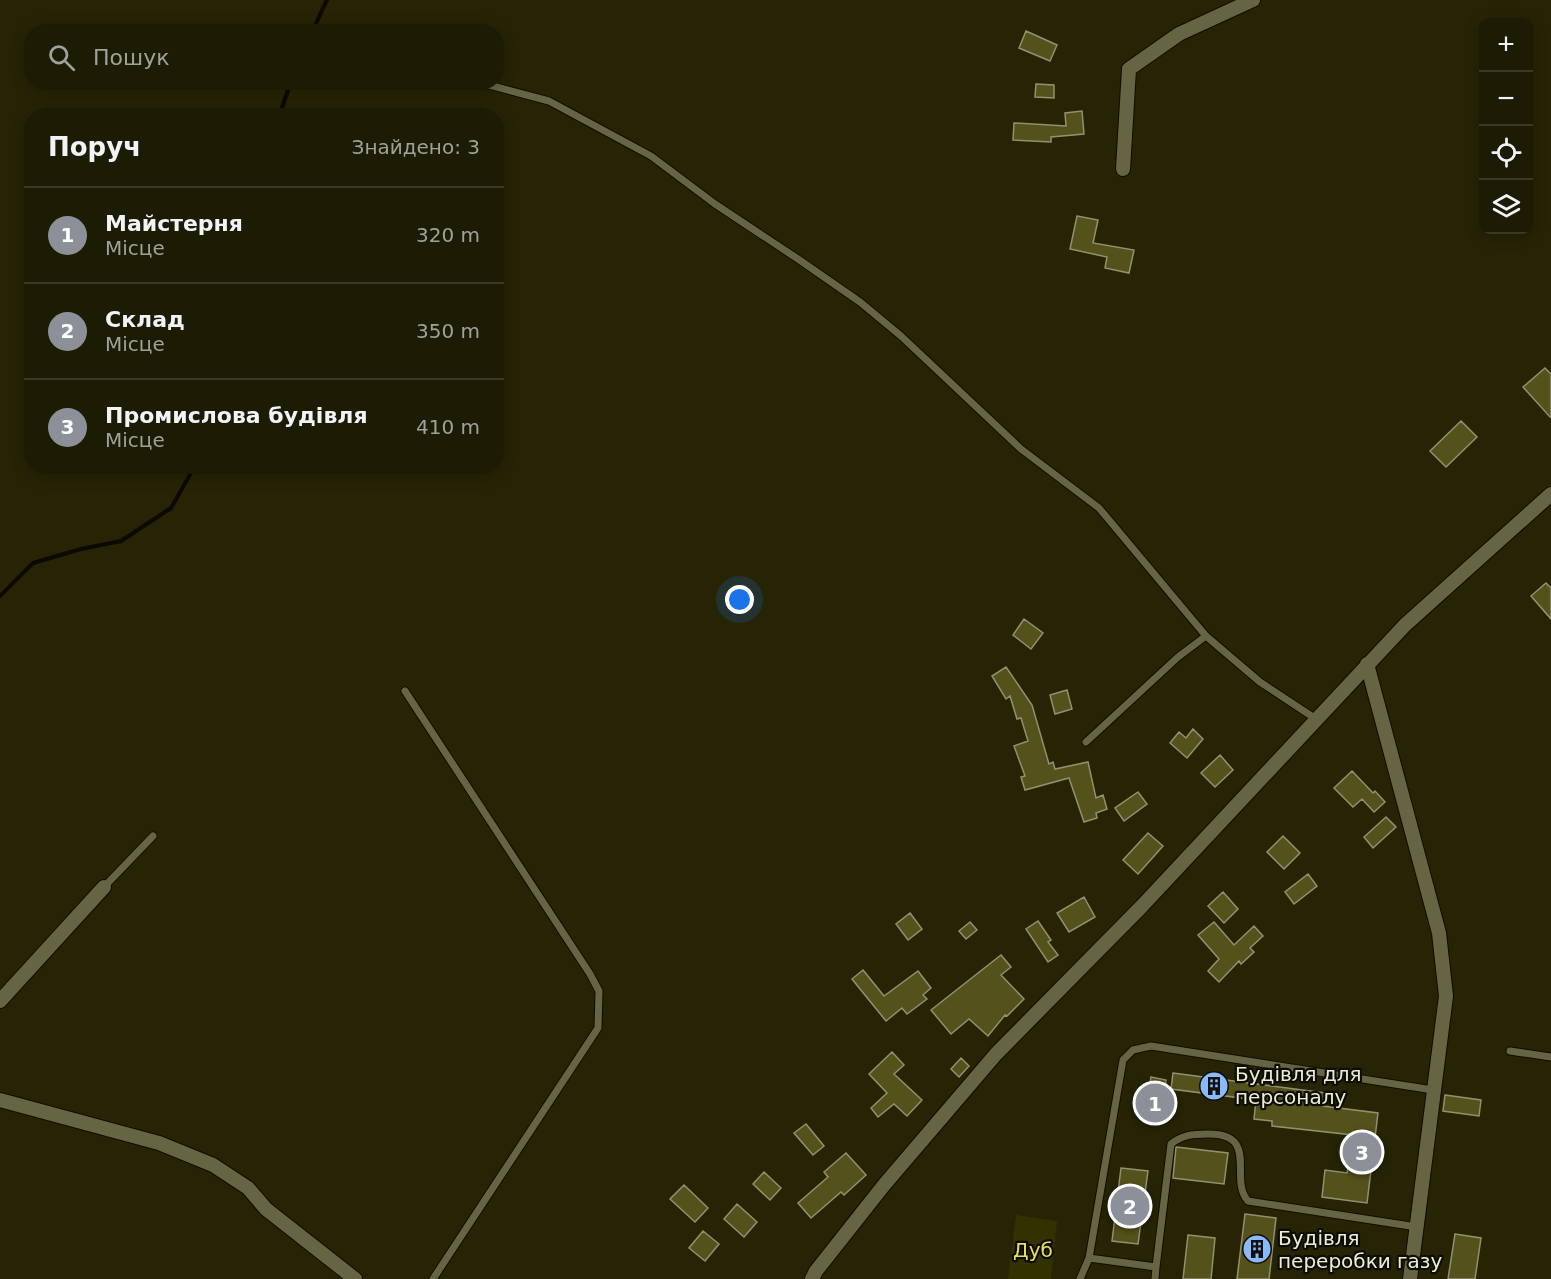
<!DOCTYPE html>
<html lang="uk">
<head>
<meta charset="utf-8">
<style>
  :root { --surface:#1c1b04; --page:#292813; --text:#f1f3f6; --muted:#a0a19a; --line:#3a3926; --accent:#8c9099 }
  body { margin:0; font-family:"DejaVu Sans",sans-serif; background:var(--page); color:var(--text) }
  .controls { position:absolute; right:18px; top:18px; display:grid; overflow:hidden; border-radius:12px; box-shadow:0 3px 15px #0003 }
  .controls button { width:54px; height:54px; display:grid; place-items:center; padding:0; border:0; border-bottom:2px solid var(--line); background:var(--surface); color:var(--text); font:30px sans-serif }
  .you { position:absolute; left:740px; top:600px; width:21px; height:21px; margin:-15px; border:4px solid #fff; border-radius:50%; background:#1a73e8; box-shadow:0 0 0 9px #1a73e833 }
  .badge { display:grid; place-items:center; width:39px; height:39px; border-radius:50%; background:var(--accent); color:#fff; font-size:20px; font-weight:700 }
  .pin { position:absolute; translate:-50% -50%; border:3px solid #fff; box-shadow:0 2px 6px #0006 }
  .list { margin:0; padding:0; list-style:none }
  h2 { display:flex; justify-content:space-between; align-items:center; height:78px; margin:0; padding:0 24px; font-size:26px }
  h2 small { font-size:20px; font-weight:400; color:var(--muted) }
  .list li { display:grid; grid-template-columns:39px 1fr auto; gap:18px; align-items:center; box-sizing:border-box; height:96px; padding:0 24px; border-top:2px solid var(--line) }
  .list b { display:block; font-size:22px; white-space:nowrap }
  .list p { margin:0; font-size:20px; white-space:nowrap; color:var(--muted) }
  .list em { font-size:20px; font-style:normal; color:var(--muted) }
  .icon { flex:none; width:33px; height:33px; fill:none; stroke:currentColor; stroke-width:2; stroke-linecap:round; stroke-linejoin:round }
  .map { position:relative; flex:none; width:1551px; height:1279px; overflow:hidden }
  .search { position:absolute; background:var(--surface); box-shadow:0 3px 15px #0003; left:24px; top:24px; width:480px; height:66px; display:flex; align-items:center; gap:15px; box-sizing:border-box; padding:0 21px; border-radius:24px; color:var(--muted); font-size:22px }
  .panel { position:absolute; background:var(--surface); box-shadow:0 3px 15px #0003; left:24px; top:108px; width:480px; height:366px; border-radius:24px }
  .map>svg:first-child { display:block }
  .green { fill:#343100 }
  .lines { fill:none; stroke-linecap:round; stroke-linejoin:round }
  .stream { stroke:#0b0900; stroke-width:4 }
  .building { fill:#54511b; stroke:#92916f; stroke-width:1.5 }
  .service-casing { stroke:#0f0d00; stroke-width:9 }
  .minor-casing { stroke:#0f0d00; stroke-width:16 }
  .service { stroke:#656544; stroke-width:7 }
  .minor { stroke:#656544; stroke-width:14 }
  .labels { text-anchor:middle; stroke-width:4.5; stroke-linejoin:round; paint-order:stroke }
  .poi-label { font-size:20px; fill:#ececda; stroke:#0e0d03; text-anchor:start }
  .park-label { font-size:20px; fill:#e7e15a; stroke:#0e0d03 }
</style>
</head>
<body>
<div class="map">
<svg width="1551" height="1279" viewBox="0 0 1551 1279">
  <rect width="100%" height="100%" fill="#262405"/>
  <path class="green" d="M1016 1215 1057 1221 1051 1279H1008Z"/>
  <g class="lines">
    <path class="stream" d="M312 32 327 0
      M279 116 291 82
      M0 596 33 563 81 549 121 541 171 508 195 466"/>
  </g>
  <path class="building" d="M1026 31 1057 45 1050 61 1019 48Z
    M1036 84 1054 85V98L1035 97Z
    M1082 111 1084 134 1051 137V142L1013 140 1014 123 1066 126 1065 113Z
    M1077 216 1098 220 1093 243 1134 250 1129 273 1105 268 1107 257 1070 249Z
    M1545 368 1551 374V418L1523 387Z
    M1461 421 1477 437 1446 467 1430 451Z
    M1546 583 1551 588V619L1531 596Z
    M1024 619 1043 633 1031 649 1013 635Z
    M1006 667 1032 705 1049 764 1053 762 1055 769 1088 762 1096 798 1103 795 1107 809 1096 813 1097 818 1084 822 1069 778 1025 790 1021 777 1025 776 1014 746 1028 741 1021 718 1017 719 1010 696 1006 699 992 676Z
    M1067 690 1072 709 1055 714 1050 695Z
    M1193 729 1203 739 1187 758 1170 743 1179 732 1186 738Z
    M1220 755 1233 770 1215 787 1201 773Z
    M1352 771 1373 793 1375 791 1385 802 1374 812 1362 799 1353 807 1334 788Z
    M1138 792 1147 804 1124 821 1115 808Z
    M1386 817 1396 827 1373 848 1364 837Z
    M1148 833 1163 846 1138 874 1123 860Z
    M1283 836 1300 853 1284 869 1267 852Z
    M1308 874 1317 886 1294 904 1285 892Z
    M1223 892 1238 909 1224 923 1208 906Z
    M1084 897 1095 917 1069 932 1057 913Z
    M910 913 922 929 908 940 896 924Z
    M1038 921 1051 940 1048 942 1058 955 1048 962 1026 929Z
    M970 922 977 930 966 939 959 931Z
    M1214 922 1234 945 1254 926 1263 936 1250 948 1254 952 1241 964 1239 961 1219 982 1208 971 1219 959 1198 935Z
    M1001 955 1011 967 1001 975 1024 999 1007 1016 1005 1015 988 1036 969 1019 951 1034 931 1010Z
    M863 970 884 996 918 971 931 988 923 995 927 999 907 1014 902 1008 886 1021 852 979Z
    M892 1052 904 1065 894 1074 922 1100 907 1116 894 1104 878 1117 871 1108 887 1093 869 1074Z
    M961 1058 969 1066 959 1077 951 1069Z
    M1173 1073 1325 1093 1323 1106 1378 1113 1367 1203 1322 1197 1325 1170 1347 1173 1353 1135 1272 1126V1121L1254 1119 1256 1100 1171 1089Z
    M1151 1077 1166 1080 1160 1120 1145 1117Z
    M1445 1095 1481 1100 1479 1116 1443 1111Z
    M806 1124 824 1146 813 1155 794 1133Z
    M1176 1147 1228 1153 1224 1184 1173 1178Z
    M846 1153 866 1175 844 1195 841 1192 811 1218 798 1203 828 1177 824 1172Z
    M1121 1168 1148 1171 1138 1244 1112 1241Z
    M764 1172 781 1188 770 1200 753 1184Z
    M684 1185 708 1208 695 1222 670 1199Z
    M737 1204 757 1222 744 1237 724 1219Z
    M1245 1214 1276 1218 1269 1279H1237Z
    M703 1231 719 1244 705 1261 689 1248Z
    M1455 1234 1481 1238 1475 1279H1448Z
    M1188 1235 1215 1238 1211 1279H1183Z"/>
  <g class="lines">
    <g class="service-casing">
      <path id="service" d="M478 82 549 101 651 156 715 204 798 259 860 302 901 336 1021 449 1099 508 1206 636 1260 682 1316 719
        M405 691 590 974 599 991 598 1028 433 1279
        M1086 742 1178 657 1206 636
        M104 887 153 836
        M1510 1051 1551 1057
        M1089 1258 1156 1267 1171 1144C1182 1135 1193 1134 1207 1134 1261 1133 1228 1179 1248 1201L1417 1227
        M1080 1279 1089 1258 1123 1060 1133 1050 1151 1046 1433 1090
        M1155 1279 1156 1267"/>
    </g>
    <g class="minor-casing">
      <path id="minor" d="M1123 169 1129 69 1179 34 1253 0
        M1367 664 1439 933 1446 996 1410 1279
        M0 1001 104 887
        M0 1100 159 1143 213 1165 248 1188 266 1209 355 1279
        M812 1279 816 1271 884 1185 996 1054 1142 906 1405 625 1551 494"/>
    </g>
    <use href="#service" class="service"/>
    <use href="#minor" class="minor"/>
  </g>
  <defs>
    <g id="building-disc" transform="scale(1.5)"><circle r="9.5" fill="#8abafc" stroke="#0e0d03"/><path d="M-4-6H4V6H1V3H-1V6H-4ZM-2.5-4.3h1.7v1.8h-1.7ZM.8-4.3h1.7v1.8H.8ZM-2.5-1h1.7V.8h-1.7ZM.8-1h1.7V.8H.8Z" fill="#111"/></g>
  </defs>
  <g fill-rule="evenodd">
    <use href="#building-disc" x="1214" y="1086"/>
    <use href="#building-disc" x="1257" y="1249"/>
  </g>
  <g class="labels">
    <g class="poi-label">
      <text x="1235" y="1081">Будівля для<tspan x="1235" dy="23">персоналу</tspan></text>
      <text x="1278" y="1245">Будівля<tspan x="1278" dy="23">переробки газу</tspan></text>
    </g>
    <g class="park-label">
      <text x="1033" y="1257">Дуб</text>
    </g>
  </g>
</svg>
<div class="controls">
<button>+</button>
<button>−</button>
<button><svg class="icon" aria-label="locate" viewBox="0 0 24 24"><circle cx="12" cy="12" r="6"/><path d="M12 2v4M12 18v4M2 12h4M18 12h4"/></svg></button>
<button><svg class="icon" aria-label="layers" viewBox="0 0 24 24"><path d="M12 4l9 5-9 5-9-5zM3 14l9 5 9-5"/></svg></button>
</div>
<div class="you"></div>
<div class="pin badge" style="left:1155px;top:1103px">1</div>
<div class="pin badge" style="left:1130px;top:1206px">2</div>
<div class="pin badge" style="left:1362px;top:1152px">3</div>
<div class="search"><svg class="icon" aria-label="search" viewBox="0 0 24 24"><circle cx="10" cy="10" r="6"/><path d="M15 15l6 6"/></svg>Пошук</div>
<section class="panel">
<h2>Поруч<small>Знайдено: 3</small></h2>
<ul class="list">
<li><span class="badge">1</span><div><b>Майстерня</b><p>Місце</p></div><em>320 m</em></li>
<li><span class="badge">2</span><div><b>Склад</b><p>Місце</p></div><em>350 m</em></li>
<li><span class="badge">3</span><div><b>Промислова будівля</b><p>Місце</p></div><em>410 m</em></li>
</ul>
</section>
</div>
</body>
</html>
